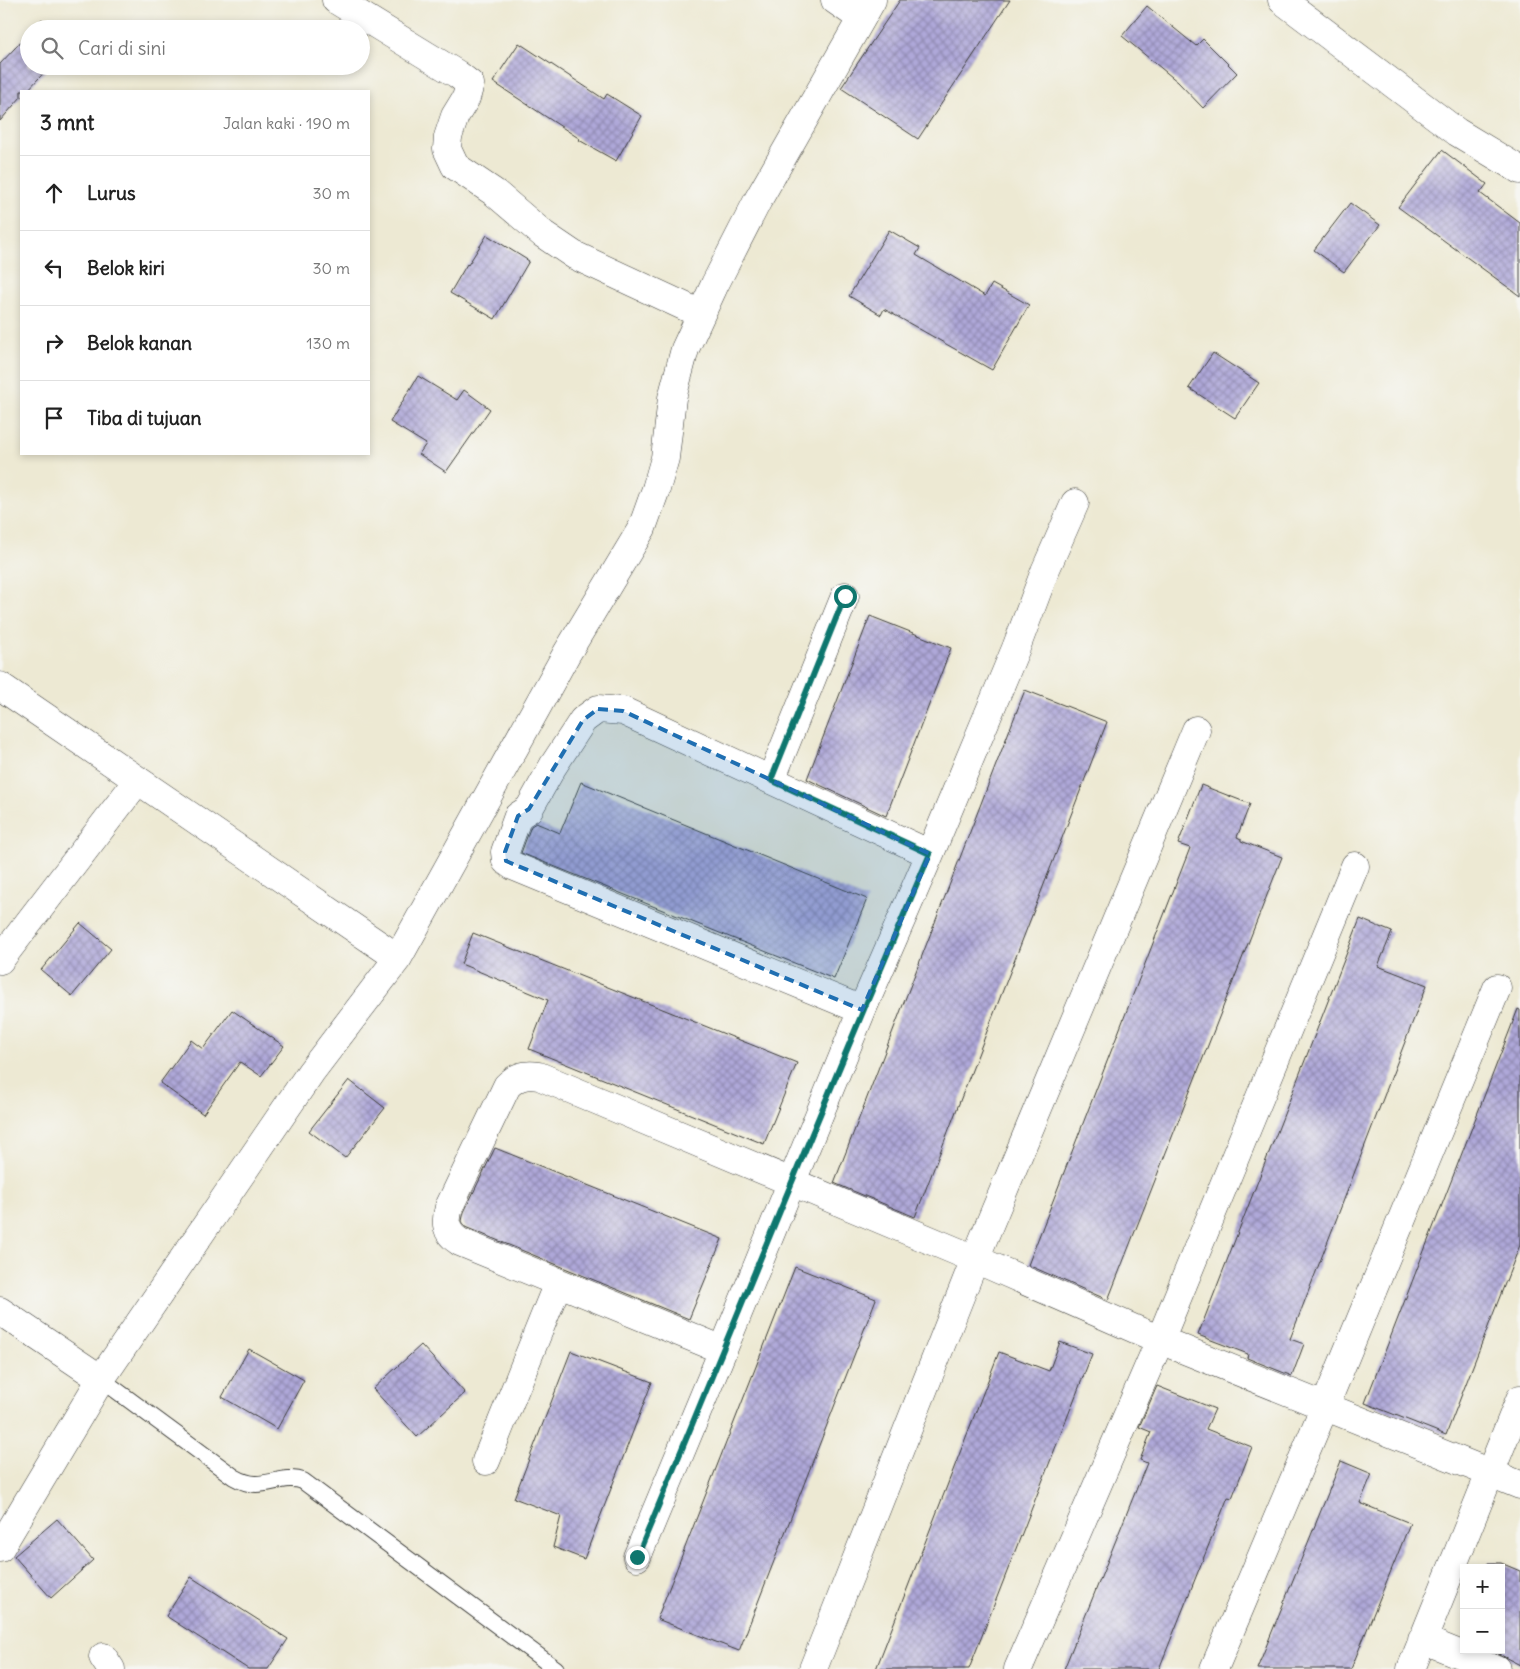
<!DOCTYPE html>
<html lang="id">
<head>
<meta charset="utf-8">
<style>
  :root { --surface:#fff; --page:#f6f6f6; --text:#222; --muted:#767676; --line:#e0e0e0 }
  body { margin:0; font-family:Delius,sans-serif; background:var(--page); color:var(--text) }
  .controls { position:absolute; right:15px; bottom:15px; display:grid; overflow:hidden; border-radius:0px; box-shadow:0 2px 8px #0003 }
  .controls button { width:45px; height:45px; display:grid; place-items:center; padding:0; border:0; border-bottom:1px solid var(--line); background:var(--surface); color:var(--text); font:25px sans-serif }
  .stop { position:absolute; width:15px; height:15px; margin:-11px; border:4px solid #0f766e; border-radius:50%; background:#fff }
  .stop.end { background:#0f766e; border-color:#fff; box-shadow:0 1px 5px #0008 }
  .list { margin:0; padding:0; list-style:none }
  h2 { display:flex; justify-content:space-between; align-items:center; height:65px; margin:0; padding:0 20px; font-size:21px }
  h2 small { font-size:16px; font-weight:400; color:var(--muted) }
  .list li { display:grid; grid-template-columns:32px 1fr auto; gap:15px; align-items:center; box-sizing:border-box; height:75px; padding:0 20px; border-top:1px solid var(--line) }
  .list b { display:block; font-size:19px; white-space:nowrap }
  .list em { font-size:16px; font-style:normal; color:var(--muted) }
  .icon { flex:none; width:28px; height:28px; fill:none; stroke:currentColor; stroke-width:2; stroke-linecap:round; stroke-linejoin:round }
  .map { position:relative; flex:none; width:1520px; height:1669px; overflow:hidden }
  .search { position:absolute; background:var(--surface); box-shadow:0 2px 8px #0003; left:20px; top:20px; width:350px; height:55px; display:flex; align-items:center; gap:12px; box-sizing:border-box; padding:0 18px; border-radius:28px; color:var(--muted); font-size:19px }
  .panel { position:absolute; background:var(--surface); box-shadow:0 2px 8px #0003; left:20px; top:90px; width:350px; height:365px; border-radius:0px }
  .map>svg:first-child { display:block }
  .building { fill:url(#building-cross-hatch) }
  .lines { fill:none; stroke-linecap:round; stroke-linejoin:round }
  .service-casing { stroke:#3b3b37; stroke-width:18 }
  .minor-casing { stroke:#3b3b37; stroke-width:29 }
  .service { stroke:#fff; stroke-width:16 }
  .minor { stroke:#fff; stroke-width:28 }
  .route { stroke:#0f766e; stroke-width:6 }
  .marked { fill:#1f6fb2; fill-opacity:0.2; stroke:#1f6fb2; stroke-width:4; stroke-dasharray:10 6; stroke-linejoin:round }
</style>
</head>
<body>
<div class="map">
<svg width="1520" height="1669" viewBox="0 0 1520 1669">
  <defs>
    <pattern id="building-cross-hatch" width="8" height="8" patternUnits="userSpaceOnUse" patternTransform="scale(1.25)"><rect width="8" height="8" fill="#afa8d9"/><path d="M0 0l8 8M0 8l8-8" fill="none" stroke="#8e88af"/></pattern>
  </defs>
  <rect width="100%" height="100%" fill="#f6f6f2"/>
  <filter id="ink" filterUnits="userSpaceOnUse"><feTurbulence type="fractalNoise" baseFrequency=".02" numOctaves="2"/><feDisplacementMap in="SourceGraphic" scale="10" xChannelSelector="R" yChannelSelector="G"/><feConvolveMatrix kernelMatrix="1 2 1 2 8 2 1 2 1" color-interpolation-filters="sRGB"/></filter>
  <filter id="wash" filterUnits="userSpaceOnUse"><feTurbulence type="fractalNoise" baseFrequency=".0096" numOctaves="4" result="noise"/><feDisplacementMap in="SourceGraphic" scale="20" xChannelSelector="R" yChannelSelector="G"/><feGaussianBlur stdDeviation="1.12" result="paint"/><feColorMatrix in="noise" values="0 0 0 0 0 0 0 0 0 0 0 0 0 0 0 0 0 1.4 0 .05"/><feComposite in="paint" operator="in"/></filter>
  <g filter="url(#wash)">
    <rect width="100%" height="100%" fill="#ede9d3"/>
    <g id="blocks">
      <path class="building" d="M900 0H1010L918 139 841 88Z
        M1147 6 1196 46 1203 39 1237 73 1203 108 1178 82 1122 36Z
        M42 19 53 29H32Z
        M29 33V66H50L27 91H21V97L0 121V64Z
        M519 43 604 99 607 94 642 116 616 161 579 140 580 139 493 82Z
        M1442 150 1487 184 1480 193 1520 223V296L1398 207Z
        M1350 203 1380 225 1344 272 1314 250Z
        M889 230 920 248 916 255 985 296 992 284 1029 305 992 370 884 309 881 315 849 296Z
        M487 235 529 261 495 319 450 293 467 264 468 265Z
        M1213 353 1259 383 1235 418 1189 388Z
        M418 376 457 400 464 390 490 409 446 472 419 454 426 444 390 422Z
        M870 616 951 648 886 816 807 779Z
        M1025 690 1107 722 915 1217 834 1183Z
        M581 782 867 899 834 979 521 853 531 826 536 823 560 833Z
        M1201 785 1250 804 1237 837 1241 839V841L1282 857 1108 1300 1028 1265 1190 848 1178 844Z
        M1360 919 1392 932 1378 966 1427 985 1290 1339 1304 1344 1292 1376 1247 1358 1248 1354 1198 1335Z
        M80 923 111 949 72 996 41 970Z
        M473 933 797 1063 764 1144 529 1049 548 1000 461 964Z
        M1518 1009 1520 1010V1245L1446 1435 1365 1403Z
        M232 1010 284 1046 261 1076 240 1062 203 1114 160 1083 191 1040 203 1049Z
        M349 1080 385 1108 345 1158 309 1131Z
        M495 1148 722 1239 689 1319 465 1227 462 1221 464 1212Z
        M795 1267 876 1299 739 1651 657 1619Z
        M1060 1342 1092 1354 969 1669H876L999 1352 1049 1371Z
        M421 1345 465 1393 417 1437 373 1389Z
        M249 1349 304 1380 277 1429 222 1397Z
        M571 1351 652 1382 584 1559 553 1547 561 1516 514 1498Z
        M1157 1386 1215 1409 1206 1429 1252 1447 1232 1498 1228 1497 1159 1669H1064L1147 1463 1140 1460 1151 1432 1139 1427Z
        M1341 1461 1372 1474 1360 1503 1410 1523 1399 1551 1351 1669H1257Z
        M57 1519 93 1560 51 1598 14 1556Z
        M1488 1563H1501L1520 1571V1665L1491 1650H1501V1568H1486Z
        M191 1577 288 1639 268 1669H248L166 1616Z"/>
    </g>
  </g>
  <g filter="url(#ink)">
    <use href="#blocks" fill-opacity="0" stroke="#3b3b37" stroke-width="1"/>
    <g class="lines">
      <g class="service-casing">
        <path id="service" d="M101 1379 234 1477C241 1481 248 1484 256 1484 272 1484 288 1475 303 1481L556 1669"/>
      </g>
      <g class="minor-casing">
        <path id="minor" d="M336 0 457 74 470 84 466 98 455 116 448 137 447 149 455 166 495 193 543 234 574 255 701 314
          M835 0 861 18
          M1282 0 1457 132 1520 170
          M0 686 398 958
          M771 780 845 596
          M0 960 138 780
          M862 1010 513 866 506 861 505 852 518 816 529 809 553 766 583 720 598 709 623 711 930 854
          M0 1311 101 1379
          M723 1350 460 1242C445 1233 445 1222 449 1207L507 1086C517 1076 525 1074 539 1076L975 1259 1160 1340 1520 1485
          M486 1461 558 1283
          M0 1548 101 1379 311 1072 398 958 567 653 642 528 656 489 665 458 672 398 685 349 715 284 758 200 872 0
          M637 1557 723 1350 862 1010 930 854 1016 648 1045 571 1075 503
          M1422 1639 1496 1669
          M103 1657 111 1669
          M813 1669 975 1259 1196 730
          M1018 1669 1160 1340 1355 866
          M1214 1669 1325 1406 1497 988
          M1411 1669 1520 1399"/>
      </g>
      <use href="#service" class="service"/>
      <use href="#minor" class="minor"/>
    </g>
  </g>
  <g class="lines" filter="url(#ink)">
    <path class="route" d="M637 1557C735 1323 829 1087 930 854L771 780 845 596"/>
  </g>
  <path class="marked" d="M598 709 623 711 930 854 862 1010 506 861 505 852 518 816 529 809 583 720Z"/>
</svg>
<div class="controls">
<button>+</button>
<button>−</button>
</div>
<div class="stop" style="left:845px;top:596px"></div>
<div class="stop end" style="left:637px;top:1557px"></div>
<div class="search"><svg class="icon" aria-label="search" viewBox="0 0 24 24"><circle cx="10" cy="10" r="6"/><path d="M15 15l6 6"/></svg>Cari di sini</div>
<section class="panel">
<h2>3 mnt<small>Jalan kaki · 190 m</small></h2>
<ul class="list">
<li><svg class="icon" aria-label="ahead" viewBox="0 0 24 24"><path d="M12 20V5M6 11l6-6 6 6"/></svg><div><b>Lurus</b></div><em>30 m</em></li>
<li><svg class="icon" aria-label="left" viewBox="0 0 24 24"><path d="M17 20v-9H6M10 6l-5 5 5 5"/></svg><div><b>Belok kiri</b></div><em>30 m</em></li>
<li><svg class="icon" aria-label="right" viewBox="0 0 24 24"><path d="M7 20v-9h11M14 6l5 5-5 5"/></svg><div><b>Belok kanan</b></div><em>130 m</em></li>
<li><svg class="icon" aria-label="arrive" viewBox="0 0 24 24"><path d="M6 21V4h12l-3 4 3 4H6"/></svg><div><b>Tiba di tujuan</b></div></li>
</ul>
</section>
</div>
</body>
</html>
